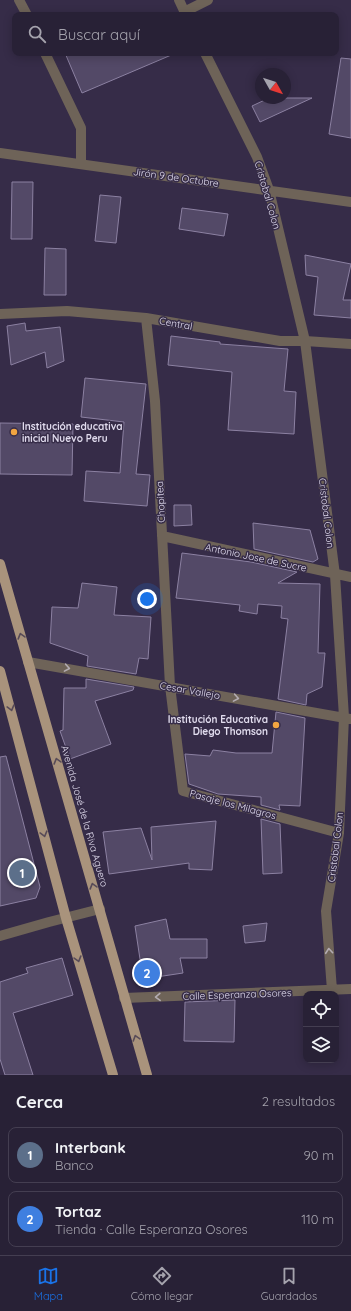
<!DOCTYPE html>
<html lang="es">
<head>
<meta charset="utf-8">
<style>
  :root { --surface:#282136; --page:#30293e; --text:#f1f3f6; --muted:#a5a3ad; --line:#443e51; --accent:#1a73e8 }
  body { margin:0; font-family:Quicksand,sans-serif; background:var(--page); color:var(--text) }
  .controls { position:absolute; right:12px; bottom:12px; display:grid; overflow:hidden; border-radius:8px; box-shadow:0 2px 10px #0003 }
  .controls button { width:36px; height:36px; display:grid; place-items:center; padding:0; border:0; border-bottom:1px solid var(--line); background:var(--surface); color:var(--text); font:20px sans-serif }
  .compass { position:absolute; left:255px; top:68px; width:36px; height:36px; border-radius:50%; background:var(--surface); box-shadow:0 2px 10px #0003; rotate:129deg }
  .you { position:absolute; left:147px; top:599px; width:14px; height:14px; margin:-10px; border:3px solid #fff; border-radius:50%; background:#1a73e8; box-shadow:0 0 0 6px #1a73e833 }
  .badge { display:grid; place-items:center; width:26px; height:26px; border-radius:50%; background:var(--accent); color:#fff; font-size:13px; font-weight:700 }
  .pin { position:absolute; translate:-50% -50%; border:2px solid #fff; box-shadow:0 1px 4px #0006 }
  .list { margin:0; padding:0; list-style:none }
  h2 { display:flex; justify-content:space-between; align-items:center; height:52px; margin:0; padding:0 16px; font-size:17px }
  h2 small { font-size:13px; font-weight:400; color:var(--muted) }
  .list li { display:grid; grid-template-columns:26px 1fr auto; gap:12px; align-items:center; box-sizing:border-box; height:56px; margin:0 8px 8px; padding:0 8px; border:1px solid var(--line); border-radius:8px }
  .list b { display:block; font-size:15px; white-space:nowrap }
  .list p { margin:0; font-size:13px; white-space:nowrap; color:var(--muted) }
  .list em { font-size:13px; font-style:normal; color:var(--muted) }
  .icon { flex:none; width:22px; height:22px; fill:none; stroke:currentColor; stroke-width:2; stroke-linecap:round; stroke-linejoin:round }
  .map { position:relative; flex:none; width:351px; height:1075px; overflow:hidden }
  .search { position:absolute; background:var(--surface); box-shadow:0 2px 10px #0003; left:12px; right:12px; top:12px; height:44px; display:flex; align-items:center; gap:10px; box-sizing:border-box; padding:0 14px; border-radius:8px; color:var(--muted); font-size:15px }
  .sheet { height:180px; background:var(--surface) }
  nav { display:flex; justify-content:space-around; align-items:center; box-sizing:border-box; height:56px; border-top:1px solid var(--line); background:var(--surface); font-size:11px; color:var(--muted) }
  nav a { display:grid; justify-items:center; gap:2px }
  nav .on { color:var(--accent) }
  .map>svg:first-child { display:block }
  .building { fill:#534967; stroke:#8c81a2 }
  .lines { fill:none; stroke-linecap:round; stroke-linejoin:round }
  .pedestrian { stroke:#6e6358; stroke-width:10 }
  .minor { stroke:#6e6358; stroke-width:10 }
  .tertiary { stroke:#6e6358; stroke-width:10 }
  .primary { stroke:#a9937c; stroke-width:10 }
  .oneway { stroke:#584b58 }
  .oneway2 { stroke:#b3acb2 }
  .poi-dot { fill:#f2a541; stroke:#362c48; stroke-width:1.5 }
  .labels { text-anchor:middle; stroke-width:3; stroke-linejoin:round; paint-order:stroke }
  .street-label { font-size:10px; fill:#e1dcee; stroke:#362c48 }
  .poi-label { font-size:10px; font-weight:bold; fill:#e1dcee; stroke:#362c48; text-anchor:start }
</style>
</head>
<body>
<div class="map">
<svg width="351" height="1075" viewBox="0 0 351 1075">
  <rect width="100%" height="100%" fill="#362c48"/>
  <path class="building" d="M65 53H176L82 93Z
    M341 58 351 59V138L329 134Z
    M269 98H312L260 122 252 106Z
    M12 182H33L32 239H11Z
    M100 195 121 197 116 243 95 241Z
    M182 208 228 214 224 236 179 229Z
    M45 248 66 249V295H44Z
    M305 255 351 264 343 300H351V318L314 315 318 277 306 275Z
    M25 323 26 331 60 327 64 361 47 368 45 352 11 365 7 326Z
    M171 336 220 342V344L288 349 284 391 296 392 294 434 228 430 232 372 168 365Z
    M85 378 146 384 136 474 150 475 147 506 84 501 86 471 120 473 124 422 81 417Z
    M0 423 73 424 72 475 0 474Z
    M174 505H191L192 525 174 526Z
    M253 523 310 530 318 559 313 562 254 549Z
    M182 553 251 562 297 572 278 583 320 584 318 653H325L322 687 307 694 306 705 278 699 288 619 281 618 282 606 258 604 257 614 239 611 240 605 176 598Z
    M82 583 117 587 114 615 151 617 148 659 139 658 136 674 87 666 88 656 50 643 52 607 78 608Z
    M86 679 134 687 133 690 95 701 111 744 70 759 60 731 63 730 64 688H86Z
    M276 712 305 718 300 806 279 805 280 810 261 805V797L218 794 189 784 185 754 210 756 213 750 236 753H272Z
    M6 756 40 887 36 898 0 906V757Z
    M261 819 280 824 282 873 263 874Z
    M216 821 212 870 189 869V863L109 874 103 832 141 828 152 860 151 827Z
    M166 919 170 939H207V958H180L183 973 143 979 135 926Z
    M267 923 265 941 245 943 243 926Z
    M62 958 73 995 13 1013 33 1075H5L0 1059V982L28 973 26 968Z
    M235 1000 234 1042 184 1041 185 1002Z"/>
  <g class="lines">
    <path class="pedestrian" d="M305 341 351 344"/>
    <path class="minor" d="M19 0 27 15
      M179 0 186 15
      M184 12 208 0
      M45 53 81 128V163
      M205 53 257 157 269 190 305 341 335 575 344 717 339 833 326 911 332 990
      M0 153 351 202
      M0 314 67 311 146 318 280 341H305
      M146 318 155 401 170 686 183 791 339 833
      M162 536 351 577
      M28 662 351 719
      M124 998 351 989"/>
    <path class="tertiary" d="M0 936 49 922 100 909"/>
    <path class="primary" d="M0 564 147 1075
      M0 671 66 918 113 1075"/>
  </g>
  <defs><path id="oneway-chevron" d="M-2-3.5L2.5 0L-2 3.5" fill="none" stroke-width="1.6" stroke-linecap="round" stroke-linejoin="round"/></defs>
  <g class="oneway">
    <use href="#oneway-chevron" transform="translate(21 636) rotate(-106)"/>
    <use href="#oneway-chevron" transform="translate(11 708) rotate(75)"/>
    <use href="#oneway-chevron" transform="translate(57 761) rotate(-106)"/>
    <use href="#oneway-chevron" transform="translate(44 834) rotate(75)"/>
    <use href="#oneway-chevron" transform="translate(93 886) rotate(-106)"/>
    <use href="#oneway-chevron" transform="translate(78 959) rotate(74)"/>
    <use href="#oneway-chevron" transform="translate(136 1038) rotate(-107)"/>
  </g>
  <g class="oneway2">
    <use href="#oneway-chevron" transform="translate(67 668) rotate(10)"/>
    <use href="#oneway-chevron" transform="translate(236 698) rotate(10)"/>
    <use href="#oneway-chevron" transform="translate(329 951) rotate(-95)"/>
    <use href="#oneway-chevron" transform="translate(158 997) rotate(178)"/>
  </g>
  <g class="poi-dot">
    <circle cx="14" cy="432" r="4"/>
    <circle cx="276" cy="725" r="4"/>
  </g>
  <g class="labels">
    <g class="street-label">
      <text transform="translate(176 177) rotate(8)" y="4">Jirón 9 de Octubre</text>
      <text transform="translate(268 195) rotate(74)" y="4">Cristobal Colon</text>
      <text transform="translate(176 323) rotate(10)" y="4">Central</text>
      <text transform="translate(160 502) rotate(-93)" y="4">Chopitea</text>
      <text transform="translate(327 513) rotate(83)" y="4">Cristobal Colon</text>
      <text transform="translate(256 557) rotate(12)" y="4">Antonio Jose de Sucre</text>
      <text transform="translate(190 690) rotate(10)" y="4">Cesar Vallejo</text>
      <text transform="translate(233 804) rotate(15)" y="4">Pasaje los Milagros</text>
      <text transform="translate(85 816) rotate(74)" y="4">Avenida José de la Riva Aguero</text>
      <text transform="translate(335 847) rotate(-83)" y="4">Cristobal Colon</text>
      <text transform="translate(237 994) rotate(-2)" y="4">Calle Esperanza Osores</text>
    </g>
    <g class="poi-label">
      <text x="22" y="430">Institución educativa<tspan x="22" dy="12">inicial Nuevo Peru</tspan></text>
      <text x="268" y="723" text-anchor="end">Institución Educativa<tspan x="268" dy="12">Diego Thomson</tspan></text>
    </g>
  </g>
</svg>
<div class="controls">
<button><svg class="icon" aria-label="locate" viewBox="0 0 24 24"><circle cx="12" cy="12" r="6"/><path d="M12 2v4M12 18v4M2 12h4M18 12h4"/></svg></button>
<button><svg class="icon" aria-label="layers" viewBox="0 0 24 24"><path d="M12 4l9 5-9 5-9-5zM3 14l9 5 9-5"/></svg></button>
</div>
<svg class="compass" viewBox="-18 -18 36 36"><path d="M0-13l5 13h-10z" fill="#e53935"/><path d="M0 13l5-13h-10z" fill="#a5a3ad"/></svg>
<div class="you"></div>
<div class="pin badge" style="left:22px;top:873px;background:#5c6f8a">1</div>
<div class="pin badge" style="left:147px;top:973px;background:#3f7fe0">2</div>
<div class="search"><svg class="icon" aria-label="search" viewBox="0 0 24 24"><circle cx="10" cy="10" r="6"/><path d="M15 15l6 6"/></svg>Buscar aquí</div>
</div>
<section class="sheet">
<h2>Cerca<small>2 resultados</small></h2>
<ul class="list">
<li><span class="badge" style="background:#5c6f8a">1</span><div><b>Interbank</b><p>Banco</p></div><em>90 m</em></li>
<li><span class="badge" style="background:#3f7fe0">2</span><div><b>Tortaz</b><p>Tienda · Calle Esperanza Osores</p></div><em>110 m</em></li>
</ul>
</section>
<nav>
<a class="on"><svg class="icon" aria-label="map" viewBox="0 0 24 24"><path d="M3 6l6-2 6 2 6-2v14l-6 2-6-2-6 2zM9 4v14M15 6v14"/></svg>Mapa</a>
<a><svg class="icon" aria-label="directions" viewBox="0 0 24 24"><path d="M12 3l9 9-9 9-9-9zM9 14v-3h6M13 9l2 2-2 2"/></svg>Cómo llegar</a>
<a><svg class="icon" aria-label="saved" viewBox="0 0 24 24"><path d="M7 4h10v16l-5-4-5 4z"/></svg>Guardados</a>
</nav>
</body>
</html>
